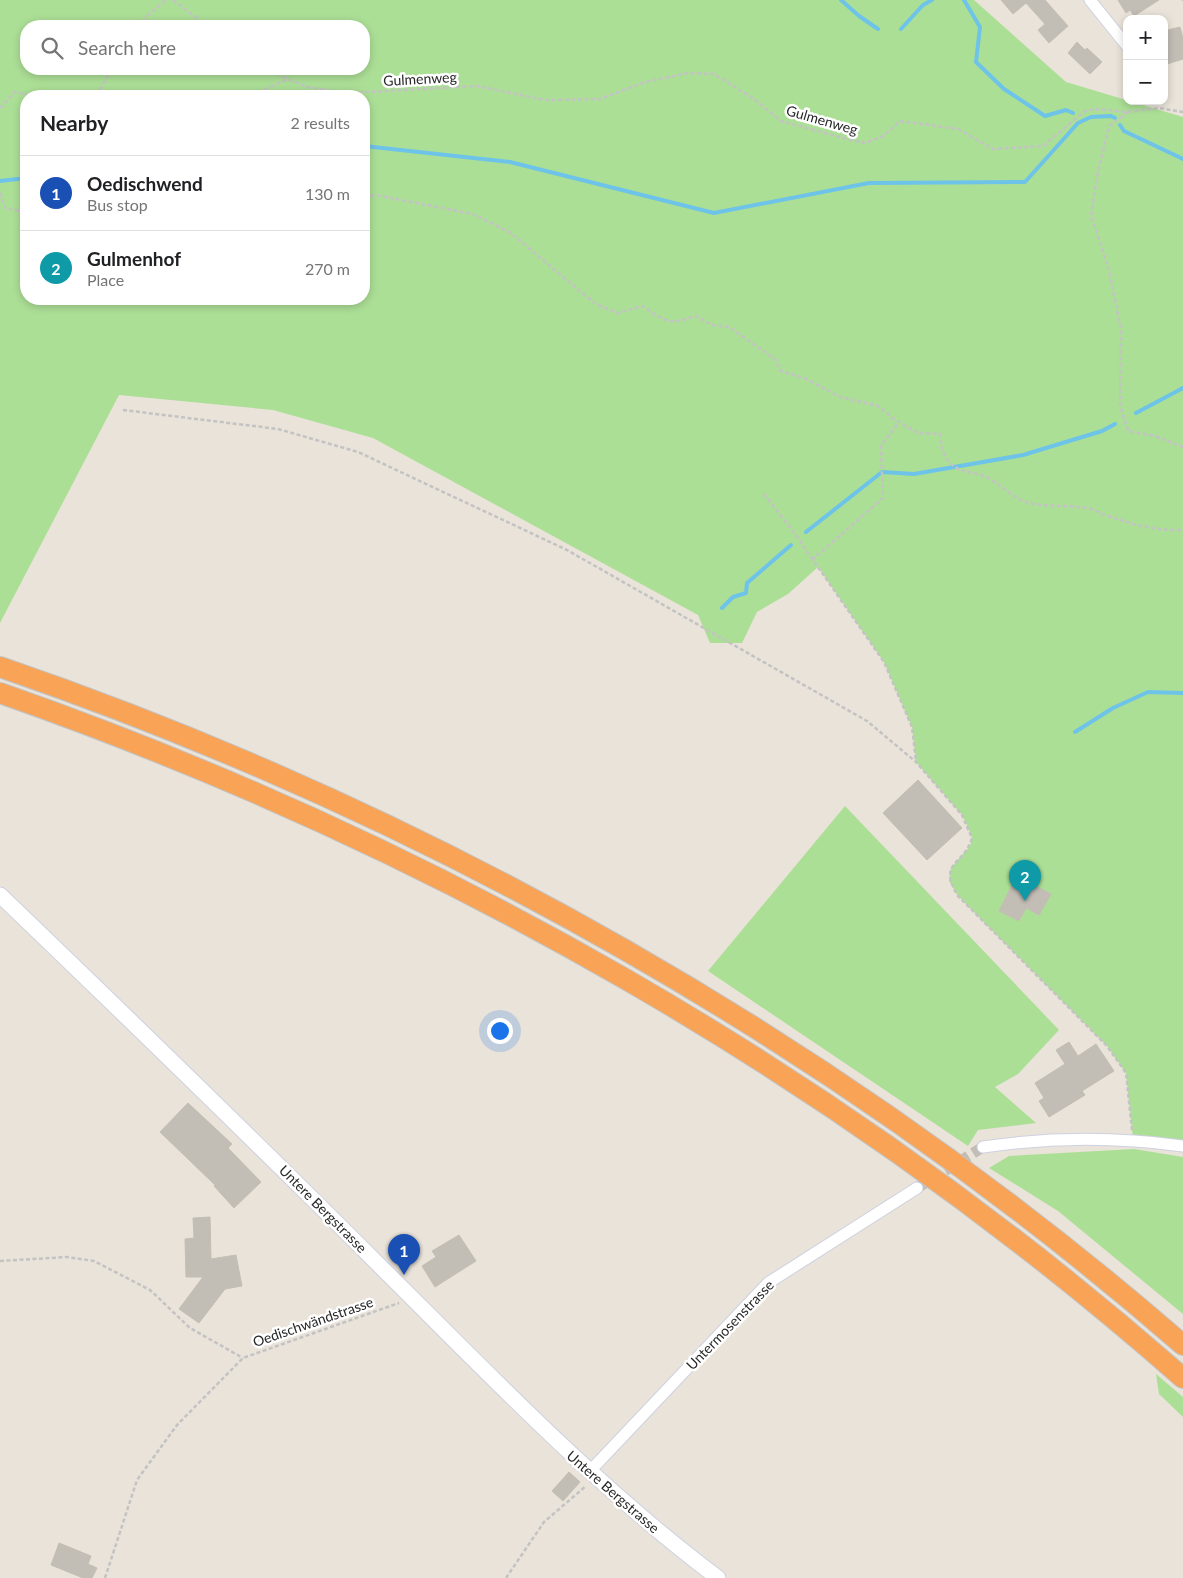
<!DOCTYPE html>
<html lang="en">
<head>
<meta charset="utf-8">
<style>
  :root { --surface:#fff; --page:#f2f2f2; --text:#202124; --muted:#757577; --line:#e0e0e0; --accent:#1a73e8 }
  body { margin:0; font-family:Lato,sans-serif; background:var(--page); color:var(--text) }
  .controls { position:absolute; right:15px; top:15px; display:grid; overflow:hidden; border-radius:10px; box-shadow:0 2px 8px #0003 }
  .controls button { width:45px; height:45px; display:grid; place-items:center; padding:0; border:0; border-bottom:1px solid var(--line); background:var(--surface); color:var(--text); font:25px sans-serif }
  .you { position:absolute; left:499px; top:1030px; width:18px; height:18px; margin:-12px; border:4px solid #fff; border-radius:50%; background:#1a73e8; box-shadow:0 0 0 8px #1a73e833 }
  .badge { display:grid; place-items:center; width:32px; height:32px; border-radius:50%; background:var(--accent); color:#fff; font-size:16px; font-weight:700 }
  .pin { position:absolute; translate:-50% -41px; filter:drop-shadow(0 1px 2px #0008) }
  .pin::after { content:''; position:absolute; top:26px; width:18px; height:15px; background:inherit; clip-path:polygon(0 0,100% 0,50% 100%) }
  .list { margin:0; padding:0; list-style:none }
  h2 { display:flex; justify-content:space-between; align-items:center; height:65px; margin:0; padding:0 20px; font-size:21px }
  h2 small { font-size:16px; font-weight:400; color:var(--muted) }
  .list li { display:grid; grid-template-columns:32px 1fr auto; gap:15px; align-items:center; box-sizing:border-box; height:75px; padding:0 20px; border-top:1px solid var(--line) }
  .list b { display:block; font-size:19px; white-space:nowrap }
  .list p { margin:0; font-size:16px; white-space:nowrap; color:var(--muted) }
  .list em { font-size:16px; font-style:normal; color:var(--muted) }
  .icon { flex:none; width:28px; height:28px; fill:none; stroke:currentColor; stroke-width:2; stroke-linecap:round; stroke-linejoin:round }
  .map { position:relative; flex:none; width:1183px; height:1578px; overflow:hidden }
  .search { position:absolute; background:var(--surface); box-shadow:0 2px 8px #0003; left:20px; top:20px; width:350px; height:55px; display:flex; align-items:center; gap:12px; box-sizing:border-box; padding:0 18px; border-radius:20px; color:var(--muted); font-size:19px }
  .panel { position:absolute; background:var(--surface); box-shadow:0 2px 8px #0003; left:20px; top:90px; width:350px; height:215px; border-radius:20px }
  .map>svg:first-child { display:block }
  .green { fill:#acdf96; fill-rule:evenodd }
  .lines { fill:none; stroke-linecap:round; stroke-linejoin:round }
  .stream { stroke:#6ec3e9; stroke-width:4 }
  .building { fill:#c2bdb5; stroke:#c4bfb3 }
  .minor-tunnel { stroke:#c2bdb5; stroke-width:11; stroke-dasharray:11 5.5; stroke-linecap:butt }
  .minor-casing { stroke:#ced1e0; stroke-width:13 }
  .secondary-casing { stroke:#ced1e0; stroke-width:17 }
  .motorway-casing { stroke:#c3c3c3; stroke-width:22 }
  .path { stroke:#c3c3c3; stroke-width:2.5; stroke-dasharray:4 2.5; stroke-linecap:butt }
  .minor { stroke:#fff; stroke-width:11 }
  .secondary { stroke:#fff; stroke-width:15 }
  .motorway { stroke:#f8a355; stroke-width:20 }
  .labels { text-anchor:middle; stroke-width:5; stroke-linejoin:round; paint-order:stroke }
  .street-label { font-size:14px; fill:#272727; stroke:#fff }
</style>
</head>
<body>
<div class="map">
<svg width="1183" height="1578" viewBox="0 0 1183 1578">
  <rect width="100%" height="100%" fill="#e9e3d9"/>
  <path class="green" d="M0 0H974L1066 82 1183 117V1146L1133 1139 1126 1073 1107 1046 958 896 949 881 951 868 970 846 972 838 968 827 962 815 916 762 912 727 884 662 818 567 788 594 757 612 742 643H710L698 615 373 438 273 410 119 395 0 623ZM26 26H364V69H26ZM26 96H364V299H26Z
    M845 806 1059 1030 1018 1074 995 1087 1036 1123 978 1130 968 1146 708 971Z
    M1134 1149 1183 1157V1314L1058 1211 989 1168 1009 1156Z
    M1156 1374 1183 1397V1417L1159 1394Z"/>
  <g class="lines">
    <path class="stream" d="M841 0 859 16 878 29
      M964 0 980 27 976 62 1004 89 1045 116 1066 110 1073 113
      M901 29 923 5 932 0
      M1120 125 1124 131 1183 159
      M364 146 510 162 714 213 869 183 1025 182 1078 123 1091 117 1111 116 1115 118
      M0 181 26 178
      M1136 413 1183 388
      M806 532 882 472 914 474 1023 455 1102 431 1115 424
      M722 608 733 597 746 593 747 583 791 545
      M1075 732 1113 708 1148 692 1183 693"/>
  </g>
  <path class="building" d="M1001 0H1045L1068 26 1049 43 1038 30 1045 24 1026 3 1013 14Z
    M1118 0H1159L1134 16 1130 10 1126 13Z
    M1180 27 1183 38V59L1167 64 1166 60H1164V31Z
    M1077 42 1085 50 1087 48 1102 62 1090 74 1068 53Z
    M918 780 962 828 927 860 883 813Z
    M1014 881 1024 886 1026 881 1051 894 1039 915 1026 908 1019 921 999 911Z
    M1069 1042 1078 1056 1096 1044 1114 1071 1082 1091 1085 1095 1049 1117 1039 1101 1044 1098 1035 1083 1065 1064 1056 1050Z
    M188 1103 232 1144 228 1148 261 1182 234 1208 214 1186 215 1185 160 1132Z
    M210 1217 211 1259 236 1255 242 1286 225 1289 199 1323 179 1309 203 1277H186L185 1239 194 1238 193 1218Z
    M459 1235 476 1261 435 1287 422 1266 436 1257 432 1251Z
    M569 1472 580 1482 563 1501 552 1491Z
    M59 1543 91 1556 88 1564 97 1568 92 1578H83L51 1565Z"/>
  <g class="lines">
    <path class="minor-tunnel" d="M917 1188 983 1147"/>
    <g class="minor-casing">
      <path id="minor" d="M1090 0 1127 46
        M983 1147C1050 1137 1117 1137 1183 1146
        M590 1471 768 1283 917 1188"/>
    </g>
    <g class="secondary-casing">
      <path id="secondary" d="M0 895C127 1017 253 1139 378 1264 488 1373 594 1485 718 1578"/>
    </g>
    <g class="motorway-casing">
      <path id="motorway" d="M0 667C429 814 841 1047 1183 1345
        M0 693C432 844 839 1075 1183 1378"/>
    </g>
    <path class="path" d="M173 0 207 26
      M1183 0V1
      M139 26 147 16 166 0
      M265 69 307 87 348 93 477 86 545 100 600 99 645 82 688 73 714 74 754 99 781 121 851 140 865 143 883 136 900 121 958 129 993 149 1043 146 1085 111 1095 109 1128 112 1159 108 1183 112
      M97 96 111 69
      M233 96 256 93 288 79
      M0 108 15 92 34 96
      M1128 112 1109 126 1098 171 1091 216 1109 270 1121 330 1120 405 1128 431 1155 436 1183 447
      M0 193 5 208 26 212
      M364 197 375 195 473 214 511 233 582 293 598 305 618 313 642 306C666 321 667 326 696 316L712 325 729 327 775 359 781 371 804 378 840 397 878 406 894 419 918 433 940 434C941 444 942 454 949 462 959 473 971 471 984 476 1000 483 1013 499 1030 503 1050 508 1071 504 1091 509 1096 510 1100 514 1105 515 1133 524 1153 531 1183 530
      M123 410 278 429 358 452 567 550 867 721 916 762 962 815 972 838C964 866 937 861 958 896L1107 1046 1126 1073 1132 1130
      M764 494 795 534 884 662 912 727 916 761
      M812 560 883 498 881 446 899 422
      M0 1261 67 1257 94 1261 150 1290 190 1328 243 1358
      M105 1578 137 1480 177 1425 243 1358 399 1303
      M506 1578 544 1522 586 1486"/>
    <use href="#minor" class="minor"/>
    <use href="#secondary" class="secondary"/>
    <use href="#motorway" class="motorway"/>
  </g>
  <g class="labels">
    <g class="street-label">
      <text transform="translate(420 79) rotate(-3)" y="5">Gulmenweg</text>
      <text transform="translate(822 120) rotate(16)" y="5">Gulmenweg</text>
      <text transform="translate(323 1209) rotate(45)" y="5">Untere Bergstrasse</text>
      <text transform="translate(313 1322) rotate(-19)" y="5">Oedischwändstrasse</text>
      <text transform="translate(730 1325) rotate(-46)" y="5">Untermosenstrasse</text>
      <text transform="translate(613 1492) rotate(41)" y="5">Untere Bergstrasse</text>
    </g>
  </g>
</svg>
<div class="controls">
<button>+</button>
<button>−</button>
</div>
<div class="you"></div>
<div class="pin badge" style="left:404px;top:1275px;background:#1a4fb4">1</div>
<div class="pin badge" style="left:1025px;top:901px;background:#0f9aa8">2</div>
<div class="search"><svg class="icon" aria-label="search" viewBox="0 0 24 24"><circle cx="10" cy="10" r="6"/><path d="M15 15l6 6"/></svg>Search here</div>
<section class="panel">
<h2>Nearby<small>2 results</small></h2>
<ul class="list">
<li><span class="badge" style="background:#1a4fb4">1</span><div><b>Oedischwend</b><p>Bus stop</p></div><em>130 m</em></li>
<li><span class="badge" style="background:#0f9aa8">2</span><div><b>Gulmenhof</b><p>Place</p></div><em>270 m</em></li>
</ul>
</section>
</div>
</body>
</html>
